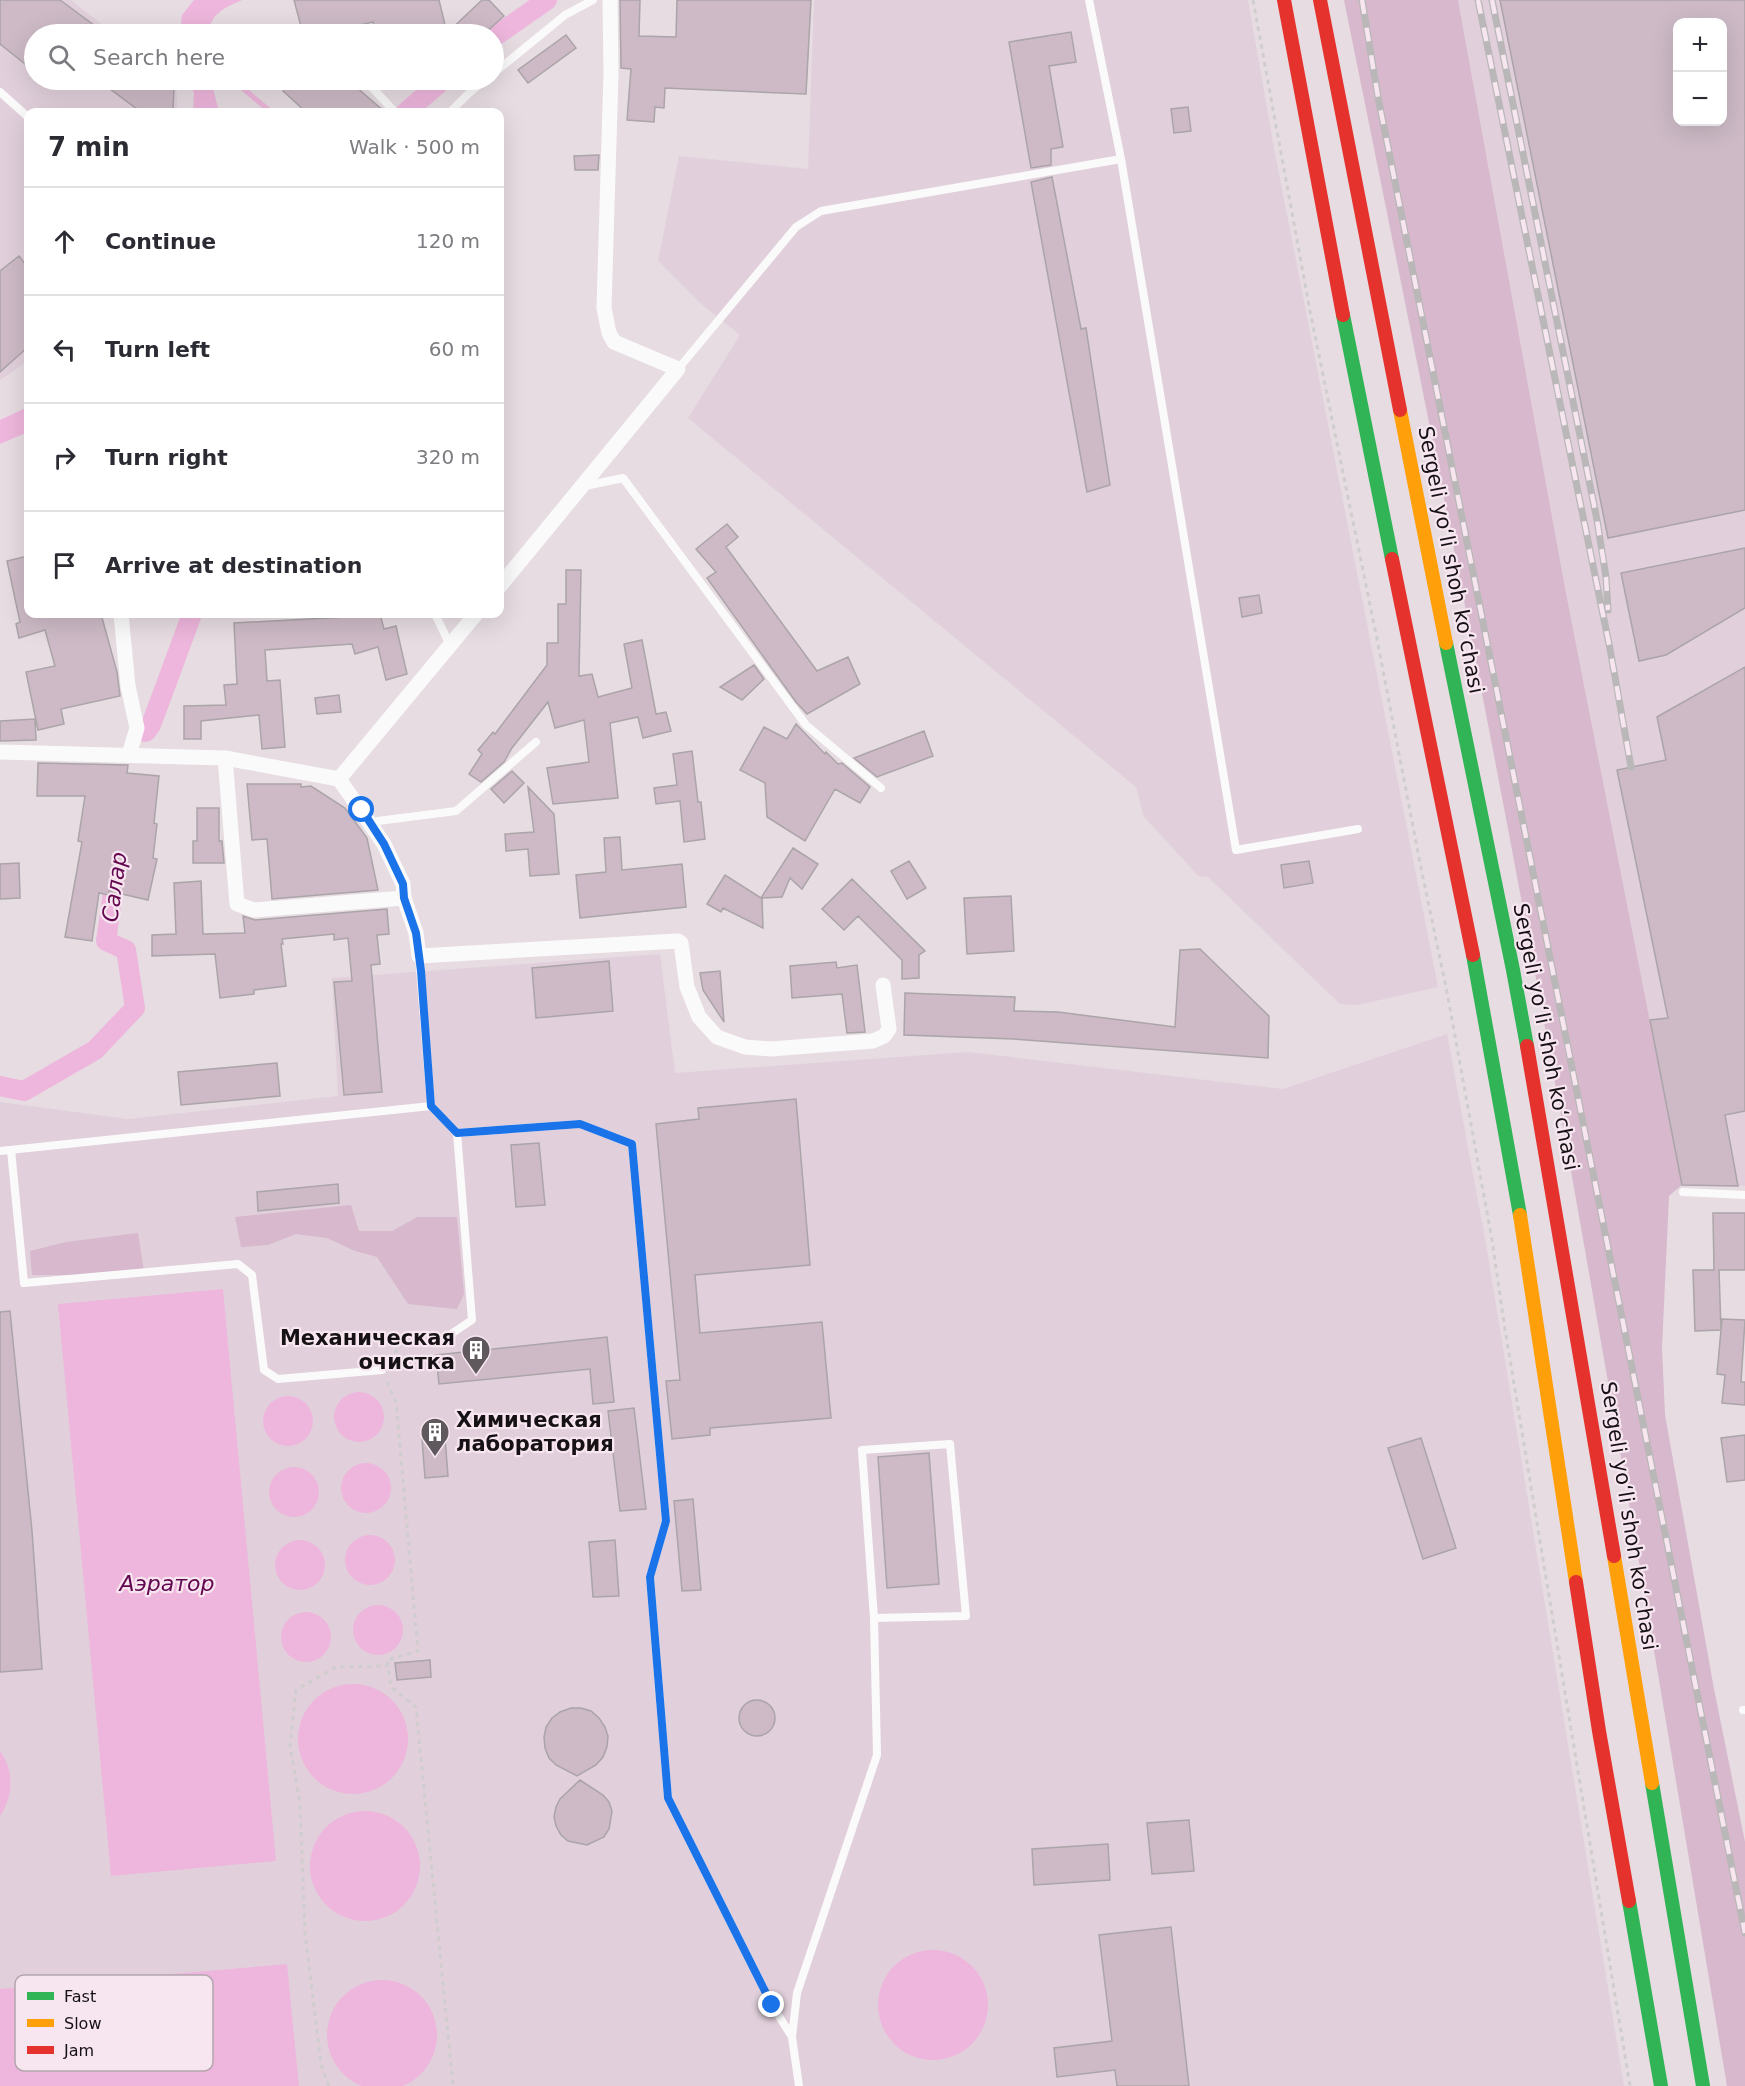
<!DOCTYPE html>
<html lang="en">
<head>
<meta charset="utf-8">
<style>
  :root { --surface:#fff; --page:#f7f7f7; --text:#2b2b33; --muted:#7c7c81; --line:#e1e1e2 }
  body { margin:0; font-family:"DejaVu Sans",sans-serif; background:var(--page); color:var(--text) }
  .controls { position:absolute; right:18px; top:18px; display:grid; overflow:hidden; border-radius:12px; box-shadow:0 6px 24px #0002 }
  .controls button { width:54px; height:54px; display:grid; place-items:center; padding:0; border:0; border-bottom:2px solid var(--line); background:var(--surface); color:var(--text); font:30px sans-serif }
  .stop { position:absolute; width:18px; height:18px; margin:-14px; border:4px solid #1a73e8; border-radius:50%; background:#fff }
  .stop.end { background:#1a73e8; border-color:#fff; box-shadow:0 2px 6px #0008 }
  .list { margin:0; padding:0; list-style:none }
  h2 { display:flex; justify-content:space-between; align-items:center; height:78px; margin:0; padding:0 24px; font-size:26px }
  h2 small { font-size:20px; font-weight:400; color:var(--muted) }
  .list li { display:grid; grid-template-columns:39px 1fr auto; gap:18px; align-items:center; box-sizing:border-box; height:108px; padding:0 24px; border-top:2px solid var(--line) }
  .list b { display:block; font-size:22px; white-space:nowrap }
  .list em { font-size:20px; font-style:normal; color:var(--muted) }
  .icon { flex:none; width:33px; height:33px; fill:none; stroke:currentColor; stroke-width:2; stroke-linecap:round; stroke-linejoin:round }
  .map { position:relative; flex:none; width:1745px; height:2086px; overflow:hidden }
  .search { position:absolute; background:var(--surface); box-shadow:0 6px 24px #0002; left:24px; top:24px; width:480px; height:66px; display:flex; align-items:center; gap:15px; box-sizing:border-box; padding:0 21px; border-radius:33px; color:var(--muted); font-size:22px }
  .panel { position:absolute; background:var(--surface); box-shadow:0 6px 24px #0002; left:24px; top:108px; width:480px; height:510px; border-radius:12px }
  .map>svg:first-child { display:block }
  .built { fill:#e1d0db; fill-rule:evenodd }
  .green { fill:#d7b8cc }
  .water { fill:#eeb6dc }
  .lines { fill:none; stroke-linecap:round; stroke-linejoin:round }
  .stream { stroke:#eeb6dc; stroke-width:5 }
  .canal { stroke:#eeb6dc; stroke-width:20 }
  .building { fill:#cdbac6; stroke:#aba4a8; stroke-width:1.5; fill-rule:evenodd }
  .path { stroke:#d0cdce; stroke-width:3; stroke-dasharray:4.5 4.5; stroke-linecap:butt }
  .lane { stroke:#fbfafb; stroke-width:8 }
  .street { stroke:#fbfafb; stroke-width:15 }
  .fast { stroke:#30b455; stroke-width:14 }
  .slow { stroke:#ff9f0a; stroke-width:14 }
  .jam { stroke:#e5322d; stroke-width:14 }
  .rail-casing { stroke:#b9b7b8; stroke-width:7 }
  .rail { stroke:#f7e6f0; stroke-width:4.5; stroke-dasharray:14; stroke-linecap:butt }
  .route { stroke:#1a73e8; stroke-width:8 }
  .labels { text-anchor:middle; stroke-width:4.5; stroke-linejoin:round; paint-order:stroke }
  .street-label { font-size:21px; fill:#161114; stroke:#f7e6f0 }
  .poi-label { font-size:21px; font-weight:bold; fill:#161114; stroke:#f7e6f0; text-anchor:end }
  .water-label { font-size:22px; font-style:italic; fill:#62064f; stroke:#f7e6f0 }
  .key { fill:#f7e6f0; stroke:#b4a6ae; stroke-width:1.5 }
  .key-label { font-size:16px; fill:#161114 }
</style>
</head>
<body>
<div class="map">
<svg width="1745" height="2086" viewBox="0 0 1745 2086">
  <rect width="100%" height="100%" fill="#e6dce2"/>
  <path class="built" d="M0 0H71L114 34H34V80H171L176 84 178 112H28V361L0 380Z
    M814 0H1248L1274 148 1438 987 1357 1005 1340 1004 1208 877 1198 876 1193 870 1144 817 1136 787 688 418 740 335 699 302 658 261 679 156 808 169Z
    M1458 0H1745V1186L1682 1185 1565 588ZM1678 22H1722V122H1678Z
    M660 954 675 1073 968 1052 1283 1089 1447 1034 1486 1244 1624 2086H0V1102L128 1119 338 1096 332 978Z"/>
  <path class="green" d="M1344 0H1458L1565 588 1682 1185 1669 1196 1662 1348 1665 1415 1714 1689 1745 1842V2086H1727C1684 1830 1642 1574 1597 1319 1521 878 1433 439 1344 0Z
    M351 1205 359 1231H392L417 1217H457L464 1294 457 1309 408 1304 377 1257 355 1251 327 1238 296 1234 268 1245 241 1247 235 1217Z
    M138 1233 144 1272 92 1275H32L30 1251 66 1242Z"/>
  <path class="water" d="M194 0H242C224 8 211 13 208 34H180L182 15Z
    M190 80H211L219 112H193L194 94Z
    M28 407V432L0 444V420Z
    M223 1289 276 1861 111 1876 58 1304Z
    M334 1417a25 25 0 1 1 50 0a25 25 0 1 1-50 0Z
    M263 1421a25 25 0 1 1 50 0a25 25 0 1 1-50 0Z
    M341 1488a25 25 0 1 1 50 0a25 25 0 1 1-50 0Z
    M269 1492a25 25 0 1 1 50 0a25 25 0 1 1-50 0Z
    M345 1560a25 25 0 1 1 50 0a25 25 0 1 1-50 0Z
    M275 1565a25 25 0 1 1 50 0a25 25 0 1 1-50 0Z
    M353 1630a25 25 0 1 1 50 0a25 25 0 1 1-50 0Z
    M281 1637a25 25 0 1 1 50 0a25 25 0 1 1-50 0Z
    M298 1739a55 55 0 1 1 110 0a55 55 0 1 1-110 0Z
    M0 1751C15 1771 13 1797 0 1816Z
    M310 1866a55 55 0 1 1 110 0a55 55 0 1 1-110 0Z
    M878 2005a55 55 0 1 1 110 0a55 55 0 1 1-110 0Z
    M287 1964 299 2086H0V1989Z
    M327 2035a55 55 0 1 1 110 0a55 55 0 1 1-110 0Z"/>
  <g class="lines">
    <path class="stream" d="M233 80 271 112"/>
    <path class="canal" d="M494 37 547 0
      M406 112 443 80
      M146 732 151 725 192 614
      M0 1086 24 1091 95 1050 135 1008 126 950 106 941 117 865"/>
  </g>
  <path class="building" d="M0 0H60L106 34H34V71L0 44Z
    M294 0H439L447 33 482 0H489L504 16 484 34H376L373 22 323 34H303Z
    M620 0H640L639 36 676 37 677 0H811L806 94 665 88 664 108 655 107 654 122 627 120 631 69 621 68Z
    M1500 0H1745V510L1608 538ZM1677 22H1722V122H1677Z
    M1071 32 1076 62 1049 66 1063 147 1051 149V165L1031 168 1009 42Z
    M566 35 576 48 528 83 518 70Z
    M98 80H165L174 86 173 112H141Z
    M293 80H348L385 112H306L283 91Z
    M1188 107 1191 131 1174 133 1171 109Z
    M599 155 598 170H575L574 156Z
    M1052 177 1081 329 1086 328 1110 485 1087 492 1031 182Z
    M19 256 28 268V347L0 372V271Z
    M727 524 738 537 726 547 817 671 848 657 860 684 807 714 796 702 707 578 716 572 696 549Z
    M1745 548V608L1666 655 1639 661 1621 573Z
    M28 556V614H101L117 672 120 696 61 709 64 724 38 730 26 672 55 666 45 630 19 638 16 624 20 622 7 561Z
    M566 570H581L579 676 592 674 598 697 632 688 624 644 642 640 656 714 666 712 671 731 643 738 638 717 610 723 618 798 553 804 547 768 589 762 584 720 555 728 548 702 512 748 504 762 481 782 469 774 482 754 478 750 493 732 495 734 547 665V643H558V604H566Z
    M1259 595 1262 613 1242 617 1239 598Z
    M345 614H380L384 629 396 626 407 674 386 680 378 647 355 654 352 644 265 650 267 681 280 680 285 747 262 749 259 715 201 721V739H184V706L226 705 224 685 237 684 234 623 346 617Z
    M754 665 764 679 742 700 720 687Z
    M1745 667V1111L1725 1115 1738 1186 1682 1185 1650 1020 1668 1018 1617 770 1666 760 1657 717Z
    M339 695 341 712 317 714 315 698Z
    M35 719 36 740 0 741V721Z
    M796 724 825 754 826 752 838 764 842 763 870 787 860 803 835 789 805 841 767 817 765 783 740 770 764 727 787 739Z
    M924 731 933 756 877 777 854 758Z
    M692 751 698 802H701L705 839 684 842 680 801 656 804 654 788 677 785 673 754Z
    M38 763 128 765 127 773 159 776 154 823 157 824 153 858 157 859 148 900 109 891V895L99 893 92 941 65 937 82 842 78 841 85 796H37Z
    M512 771 524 783 504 803 491 789Z
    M247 784H301V787L311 786 345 808 367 838 378 890 272 899 267 839 252 840Z
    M528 787 554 814 559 874 530 876 528 849 506 851 505 834 534 832Z
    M197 808H219V841H222L224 863H193V841H197Z
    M620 837 622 870 682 864 686 907 580 918 576 875 606 872 604 838Z
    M793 848 818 864 802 889 790 878 782 897 762 898 763 928 723 908 721 912 707 904 725 875 761 898Z
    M909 861 926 888 907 899 891 871Z
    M1309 861 1313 883 1284 888 1281 865Z
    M19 863 20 898 0 899V864Z
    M852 879 925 951 919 955V978L902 979V960L858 916 844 930 822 909Z
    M201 881 203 934 245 933 243 916 255 920 387 909 389 934 377 935 380 964 371 965 382 1092 344 1095 334 982 352 981 348 938 334 940V934L282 939 283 944H281L286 986 254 990V994L220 998 215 954 152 956V935L176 934 174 883Z
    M1011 896 1014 951 967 954 964 898Z
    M1200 949 1269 1016 1268 1058 1014 1039 904 1035 905 993 1015 997 1014 1011 1058 1012 1175 1027 1180 950Z
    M609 961 613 1011 536 1018 532 968Z
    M836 962 837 968 857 965 865 1032 847 1033 842 994 792 998 790 966Z
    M720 971 724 1022 703 990 700 973Z
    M277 1063 280 1096 181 1105 178 1072Z
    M796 1099 810 1265 695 1275 700 1333 822 1322 831 1418 710 1428V1435L672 1439 666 1381 680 1380 656 1124 699 1119 698 1108Z
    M539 1143 545 1205 516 1207 511 1145Z
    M338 1184 339 1203 258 1211 257 1192Z
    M1713 1213H1745V1270H1719L1721 1330 1695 1331 1693 1270H1714Z
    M10 1311 32 1531 42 1669 0 1672V1312Z
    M1722 1319 1745 1320 1741 1382H1745V1405L1722 1403 1725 1375 1717 1374Z
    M607 1337 614 1402 593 1404 590 1369 439 1384 436 1355Z
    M634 1408 646 1509 620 1511 608 1411Z
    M1745 1435V1480L1727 1482 1721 1438Z
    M445 1437 448 1476 425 1478 422 1439Z
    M1421 1438 1456 1548 1423 1559 1388 1448Z
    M929 1453 939 1584 887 1588 878 1457Z
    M693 1499 701 1590 682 1591 674 1501Z
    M615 1540 619 1596 593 1597 589 1542Z
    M430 1660 431 1677 397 1680 395 1663Z
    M739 1718a18 18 0 1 1 36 0a18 18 0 1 1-36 0Z
    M571 1708H581L591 1711 599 1718 605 1727 608 1736 607 1747 603 1757 596 1765 577 1776 556 1765 549 1758 545 1748 544 1737 546 1727 552 1718 560 1712Z
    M580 1780 603 1795 609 1802 612 1811 609 1829 604 1837 587 1845 568 1841 561 1835 556 1826 554 1817 556 1807 560 1799Z
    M1189 1820 1194 1871 1152 1874 1147 1823Z
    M1108 1844 1110 1880 1034 1885 1032 1849Z
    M1171 1927 1189 2086H1117L1115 2070 1057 2077 1054 2048 1112 2041 1099 1935Z"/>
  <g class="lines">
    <path class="path" d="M1253 0 1310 311 1377 639 1420 863 1447 992 1492 1240 1504 1323 1630 2086
      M389 1360 402 1344 431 1341
      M387 1382 396 1402 418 1651 387 1660 391 1687 416 1707 453 2086
      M329 2086 321 2064 305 1933 300 1804 290 1746 296 1690 336 1667 387 1666"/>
    <path class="lane" d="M1089 0 1121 159 1236 850 1358 829
      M494 73 565 15 593 0
      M365 80 395 112
      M0 92 28 117
      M450 112 468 94 485 80
      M678 369 796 227 821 211 1121 159
      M585 486 623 478 806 725 881 788
      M435 614 450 645
      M370 822 456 811 536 742
      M431 1106 457 1133 580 1124 632 1144 666 1521 650 1577 668 1798 772 2005 792 2037 799 2086
      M11 1150 24 1283 238 1264 252 1275 264 1370 278 1379 382 1370
      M0 1151 431 1106 419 956
      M1683 1192 1745 1195
      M442 1340 472 1320 457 1133
      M1743 1710H1745
      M792 2037 797 1993 877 1755 874 1618 966 1616 950 1444 862 1450 874 1618"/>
    <path class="street" d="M500 586 678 369 614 342 609 333 604 308 611 74 610 0
      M121 614 128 686 137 728 129 755
      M0 752 225 758 339 779 384 844 403 884 404 898 416 933 419 956 678 941 681 943 687 987 699 1017 717 1037 745 1047 771 1049 873 1041 884 1036 889 1029 883 985
      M225 758 237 904 254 910 404 898
      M339 779 476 614"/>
    <path class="fast" d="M1343 315 1392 559
      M1446 643 1513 970 1527 1046
      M1473 955 1520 1215
      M1652 1783 1703 2086
      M1629 1901 1661 2086"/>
    <path class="slow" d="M1400 410 1446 643
      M1520 1215 1576 1582
      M1614 1556 1652 1783"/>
    <path class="jam" d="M1284 0 1343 315
      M1320 0 1400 410
      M1392 559 1473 955
      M1527 1046 1614 1556
      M1576 1582 1599 1731 1629 1901"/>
    <g class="rail-casing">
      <path id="rail" d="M1362 0 1378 97 1745 1933
        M1478 0 1610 649 1631 767
        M1492 0 1597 520 1606 577 1608 610"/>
    </g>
    <use href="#rail" class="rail"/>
  </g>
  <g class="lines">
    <path class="route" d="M362 810 384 844 403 884 404 898 416 933 421 971 431 1106 457 1133 580 1124 632 1144 666 1521 650 1577 668 1798 772 2005"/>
  </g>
  <defs>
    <g id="building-pin" transform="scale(1.5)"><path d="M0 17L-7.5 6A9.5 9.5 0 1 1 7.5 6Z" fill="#5f585c" stroke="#f7e6f0"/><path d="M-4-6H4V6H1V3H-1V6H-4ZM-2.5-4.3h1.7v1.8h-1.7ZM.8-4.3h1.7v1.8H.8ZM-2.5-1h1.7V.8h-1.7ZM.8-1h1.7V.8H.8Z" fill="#fff"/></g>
  </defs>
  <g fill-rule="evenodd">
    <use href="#building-pin" x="476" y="1350"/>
    <use href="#building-pin" x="435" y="1432"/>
  </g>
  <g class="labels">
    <g class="street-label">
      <text transform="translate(1451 560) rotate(79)" y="7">Sergeli yo‘li shoh ko‘chasi</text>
      <text transform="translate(1546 1037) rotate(79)" y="7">Sergeli yo‘li shoh ko‘chasi</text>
      <text transform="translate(1629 1516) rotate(81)" y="7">Sergeli yo‘li shoh ko‘chasi</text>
    </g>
    <g class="poi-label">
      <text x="455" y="1345">Механическая<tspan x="455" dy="24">очистка</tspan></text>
      <text x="456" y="1427" text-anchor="start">Химическая<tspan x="456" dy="24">лаборатория</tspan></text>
    </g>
    <g class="water-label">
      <text transform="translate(114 887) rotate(-82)" y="8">Салар</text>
      <text x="167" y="1591">Аэратор</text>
    </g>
  </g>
  <rect x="15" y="1975" width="198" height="96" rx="9" class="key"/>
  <rect x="27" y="1992" width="27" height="8" fill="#30b455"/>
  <rect x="27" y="2019" width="27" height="8" fill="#ff9f0a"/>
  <rect x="27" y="2046" width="27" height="8" fill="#e5322d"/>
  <g class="key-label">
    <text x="64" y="2002">Fast</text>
    <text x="64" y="2029">Slow</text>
    <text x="64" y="2056">Jam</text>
  </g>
</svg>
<div class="controls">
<button>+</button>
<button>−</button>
</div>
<div class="stop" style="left:362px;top:810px"></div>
<div class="stop end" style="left:772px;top:2005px"></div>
<div class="search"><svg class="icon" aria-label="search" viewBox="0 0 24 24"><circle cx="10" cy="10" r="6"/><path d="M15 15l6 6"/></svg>Search here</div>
<section class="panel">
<h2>7 min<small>Walk · 500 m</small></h2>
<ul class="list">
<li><svg class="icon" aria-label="ahead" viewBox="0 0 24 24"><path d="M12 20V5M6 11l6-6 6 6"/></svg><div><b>Continue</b></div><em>120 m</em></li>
<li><svg class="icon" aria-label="left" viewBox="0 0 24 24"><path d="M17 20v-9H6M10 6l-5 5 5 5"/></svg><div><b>Turn left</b></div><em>60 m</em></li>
<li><svg class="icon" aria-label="right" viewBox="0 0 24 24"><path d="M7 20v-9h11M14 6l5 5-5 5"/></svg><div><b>Turn right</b></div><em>320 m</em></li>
<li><svg class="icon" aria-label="arrive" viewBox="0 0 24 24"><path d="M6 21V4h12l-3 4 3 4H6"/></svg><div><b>Arrive at destination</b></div></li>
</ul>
</section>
</div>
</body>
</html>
